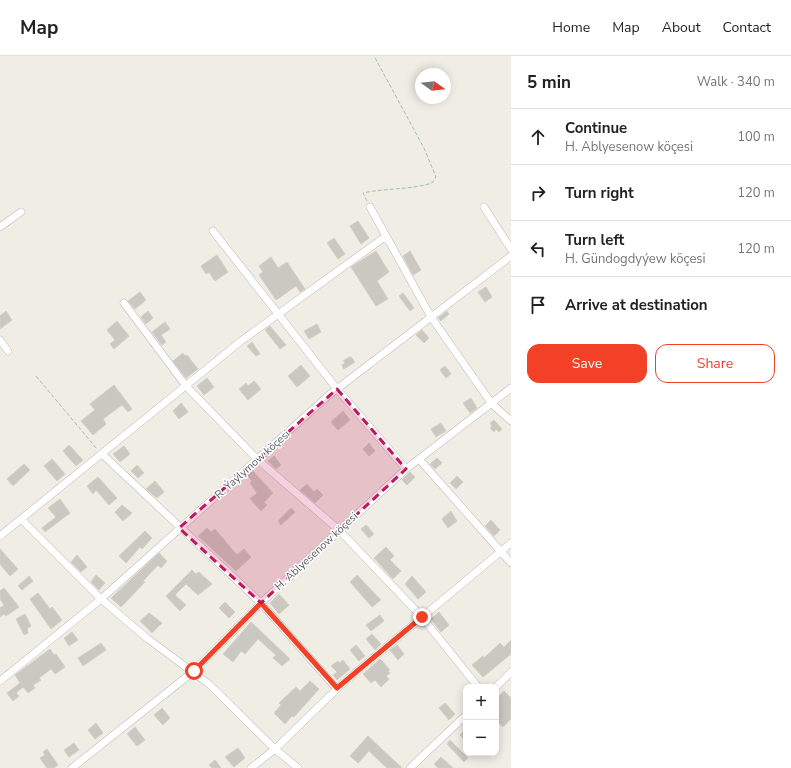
<!DOCTYPE html>
<html lang="en">
<head>
<meta charset="utf-8">
<style>
  :root { --surface:#fff; --page:#f2f2f2; --text:#222; --muted:#767676; --line:#e0e0e0; --accent:#f24127 }
  body { margin:0; font-family:"Nunito Sans",sans-serif; background:var(--page); color:var(--text) }
  .controls { position:absolute; right:12px; bottom:12px; display:grid; overflow:hidden; border-radius:8px; box-shadow:0 2px 10px #0003 }
  .controls button { width:36px; height:36px; display:grid; place-items:center; padding:0; border:0; border-bottom:1px solid var(--line); background:var(--surface); color:var(--text); font:20px sans-serif }
  .compass { position:absolute; left:415px; top:12px; width:36px; height:36px; border-radius:50%; background:var(--surface); box-shadow:0 2px 10px #0003; rotate:105deg }
  .stop { position:absolute; width:12px; height:12px; margin:-9px; border:3px solid #f24127; border-radius:50%; background:#fff }
  .stop.end { background:#f24127; border-color:#fff; box-shadow:0 1px 4px #0008 }
  .list { margin:0; padding:0; list-style:none }
  h2 { display:flex; justify-content:space-between; align-items:center; height:52px; margin:0; padding:0 16px; font-size:17px }
  h2 small { font-size:13px; font-weight:400; color:var(--muted) }
  .list li { display:grid; grid-template-columns:26px 1fr auto; gap:12px; align-items:center; box-sizing:border-box; height:56px; padding:0 16px; border-top:1px solid var(--line) }
  .list b { display:block; font-size:15px; white-space:nowrap }
  .list p { margin:0; font-size:13px; white-space:nowrap; color:var(--muted) }
  .list em { font-size:13px; font-style:normal; color:var(--muted) }
  .actions { display:flex; gap:8px; padding:12px 16px }
  .actions a { flex:1; padding:9px 0; border:1px solid var(--accent); border-radius:12px; text-align:center; font-size:14px; color:var(--accent) }
  .actions .main { background:var(--accent); color:#fff }
  .icon { flex:none; width:22px; height:22px; fill:none; stroke:currentColor; stroke-width:2; stroke-linecap:round; stroke-linejoin:round }
  .map { position:relative; flex:none; width:511px; height:712px; overflow:hidden }
  header { display:flex; align-items:center; gap:24px; box-sizing:border-box; height:56px; padding:0 20px; background:var(--surface); border-bottom:1px solid var(--line) }
  header strong { font-size:19px }
  nav { display:flex; gap:22px; margin-inline-start:auto; font-size:14px }
  main { display:flex }
  aside { flex:1; background:var(--surface) }
  .map>svg:first-child { display:block }
  .building { fill:#cac8c1; stroke:#d4d0c2 }
  .lines { fill:none; stroke-linecap:round; stroke-linejoin:round }
  .street-casing { stroke:#b7babf; stroke-width:8 }
  .path { stroke:#97c7a7; stroke-width:1; stroke-dasharray:4 2; stroke-linecap:butt }
  .street { stroke:#fff; stroke-width:7 }
  .route { stroke:#f24127; stroke-width:5 }
  .marked { fill:#c2185b; fill-opacity:0.2; stroke:#c2185b; stroke-width:3; stroke-dasharray:8 5; stroke-linejoin:round }
  .labels { text-anchor:middle; stroke-width:3; stroke-linejoin:round; paint-order:stroke }
  .street-label { font-size:11px; fill:#5c6066; stroke:#fff }
</style>
</head>
<body>
<header>
<strong>Map</strong>
<nav><a>Home</a><a>Map</a><a>About</a><a>Contact</a></nav>
</header>
<main>
<div class="map">
<svg width="511" height="712" viewBox="0 0 511 712">
  <rect width="100%" height="100%" fill="#efede4"/>
  <path class="building" d="M358 165 369 182 361 188 350 170Z
    M334 182 345 198 338 203 327 187Z
    M376 195 389 216 377 225 388 243 376 250 351 211Z
    M410 195 421 214 413 219 403 200Z
    M217 199 228 216 215 225 209 216 206 218 201 210Z
    M271 201 278 212 287 206 305 233 300 236 296 230 276 244 259 219 263 216 259 210Z
    M486 231 492 241 485 246 478 236Z
    M140 236 146 244 135 253 128 245Z
    M403 237 414 252 410 255 399 240Z
    M6 255 12 264 0 273V260Z
    M148 255 153 262 146 268 141 261Z
    M447 255 449 258 441 265 438 262Z
    M117 265 129 280 114 293 110 288 115 284 107 274Z
    M165 266 170 273 161 279 166 286 162 289 152 276Z
    M317 268 321 276 309 283 304 275Z
    M270 270 286 289 280 293 265 274Z
    M422 274 429 282 424 287 416 279Z
    M252 286 260 298 256 300 247 290Z
    M183 297 185 300 187 299 198 313 186 322 173 305Z
    M349 301H351L355 306 344 313 342 309 345 307 343 305Z
    M301 309 310 320 297 331 288 320Z
    M445 310 451 318 446 322 440 314Z
    M207 322 214 331 204 339 197 330Z
    M254 325 261 333 248 344 239 333 246 327 248 330Z
    M114 329 132 353 128 356 122 349 103 363 106 368 93 379 81 365 95 354 90 348Z
    M471 342 477 352 470 357 463 347Z
    M181 347 188 356 179 363 173 355Z
    M343 355 350 364 338 374 331 366Z
    M494 364 502 373 499 376 496 373 494 376 490 372 492 370 490 367Z
    M441 367 446 375 436 381 431 373Z
    M369 387 375 395 369 400 363 393Z
    M69 389 83 404 76 410 63 395Z
    M124 390 130 398 120 406 113 398Z
    M274 400 281 409 276 413 268 405Z
    M437 402 442 407 435 413 430 408Z
    M52 403 65 418 57 425 44 410Z
    M24 408 30 414 13 430 7 423Z
    M137 409 144 417 138 422 131 415Z
    M252 414 273 437 264 446 267 449 261 455 250 443 257 437 250 427 252 425 247 419Z
    M410 416 415 421 407 429 402 424Z
    M457 420 463 426 456 433 450 427Z
    M98 421 117 442 109 449 96 434 93 438 87 430Z
    M155 425 164 436 157 442 146 433Z
    M307 428 314 436 317 433 323 439 315 447 300 434Z
    M60 443 70 457 45 476 42 472 56 461 48 452Z
    M122 449 132 457 123 465 115 456Z
    M291 452 295 456 281 469 278 465Z
    M451 455 457 465 448 472 442 463Z
    M491 464 500 474 494 480 485 470Z
    M366 469 374 478 369 482 361 473Z
    M207 472 211 476 215 473 237 499 244 493 251 501 236 515 198 480Z
    M145 475 152 482 142 493 140 491 126 507 119 500Z
    M386 491 394 500 390 504 401 515 393 523 374 502Z
    M0 493 18 513 10 520 0 508Z
    M159 497 167 505 161 512 158 509 143 525 145 526 121 551 111 542Z
    M77 499 87 511 81 516 71 506Z
    M192 514 196 518 199 516 212 528 198 539 186 528 175 539 186 549 180 555 166 540Z
    M96 519 105 527 99 534 91 526Z
    M357 519 381 544 372 551 350 526Z
    M29 520 33 525 22 534 18 530Z
    M412 520 426 536 418 543 405 528Z
    M4 532 19 551 6 560 4 558 0 561V552L4 549 0 543V535Z
    M38 537 50 553 52 551 62 564 51 573 30 543Z
    M279 538 289 549 279 558 270 547Z
    M225 546 235 556 229 562 219 552Z
    M439 556 449 569 441 576 431 563Z
    M149 557 162 567 152 577 140 565Z
    M25 558 31 570 27 573 28 577 24 579 16 563Z
    M380 559 384 565 371 575 366 569Z
    M251 566 290 603 282 610 273 602 276 599 258 583 245 598 241 595 233 606 223 598Z
    M72 576 78 584 69 590 64 582Z
    M372 578 381 588 375 594 366 583Z
    M511 584V598L483 621 472 609 483 600 484 602 500 587 504 591Z
    M101 587 106 594 83 610 78 602Z
    M356 589 365 600 359 605 350 594Z
    M397 589 404 598 398 604 390 594Z
    M50 593 54 599 56 598 65 611 55 618 51 613 39 622 41 624 33 629 35 632 28 637 23 631 16 637 19 640 13 645 7 637 20 627 15 619Z
    M380 603 390 614 388 615 390 617 386 620 389 623 381 631 375 624 371 627 363 618Z
    M343 604 350 613 337 624 333 619 337 616 331 610 338 605 339 607Z
    M310 625 319 633 294 661 292 660 285 668 274 657 281 649 279 647 296 631 300 635Z
    M504 635 511 642V663L503 671 496 664V643Z
    M445 647 455 658 449 664 439 652Z
    M162 652 170 662 163 669 154 659Z
    M96 667 103 677 95 683 88 674Z
    M135 671 145 684 137 690 127 678Z
    M466 673V685L460 679Z
    M368 680 402 712H387L369 695 358 707 350 700Z
    M450 684 468 702 464 706 447 688Z
    M74 687 79 694 69 701 64 694Z
    M238 692 245 702 234 711 225 701Z
    M47 693 58 709 54 712H47L40 702 45 699 43 696Z
    M441 701 453 712H438L434 708Z
    M215 704 221 712H212L209 709Z"/>
  <g class="lines">
    <g class="street-casing">
      <path id="street" d="M370 151 431 261 492 348 511 365
        M484 151 511 193
        M0 171 21 156
        M213 175 337 333 406 413
        M124 247 186 330 257 403 339 474 422 561 478 631
        M0 284 8 295
        M102 398 261 547 337 633
        M419 403 511 507
        M21 463 101 543 148 583 209 628 275 693 298 712
        M0 480 241 285 386 180
        M0 625 101 543 329 339 511 200
        M496 631 511 616
        M72 712 194 615 261 547 406 413 511 332
        M251 712 275 693 342 628 511 487
        M410 712 466 659"/>
    </g>
    <path class="path" d="M367 145 363 137C385 132 410 134 432 127L436 121 424 92 374 0
      M36 320 97 393"/>
    <use href="#street" class="street"/>
  </g>
  <g class="lines">
    <path class="route" d="M194 615 261 547 337 632 422 561"/>
  </g>
  <path class="marked" d="M337 333 406 413 261 547 179 472Z"/>
  <g class="labels">
    <g class="street-label">
      <text transform="translate(252 408) rotate(-42)" y="4">R. Ýaýlymow köçesi</text>
      <text transform="translate(316 495) rotate(-43)" y="4">H. Ablyesenow köçesi</text>
    </g>
  </g>
</svg>
<div class="controls">
<button>+</button>
<button>−</button>
</div>
<svg class="compass" viewBox="-18 -18 36 36"><path d="M0-13l5 13h-10z" fill="#e53935"/><path d="M0 13l5-13h-10z" fill="#767676"/></svg>
<div class="stop" style="left:194px;top:615px"></div>
<div class="stop end" style="left:422px;top:561px"></div>
</div>
<aside>
<h2>5 min<small>Walk · 340 m</small></h2>
<ul class="list">
<li><svg class="icon" aria-label="ahead" viewBox="0 0 24 24"><path d="M12 20V5M6 11l6-6 6 6"/></svg><div><b>Continue</b><p>H. Ablyesenow köçesi</p></div><em>100 m</em></li>
<li><svg class="icon" aria-label="right" viewBox="0 0 24 24"><path d="M7 20v-9h11M14 6l5 5-5 5"/></svg><div><b>Turn right</b></div><em>120 m</em></li>
<li><svg class="icon" aria-label="left" viewBox="0 0 24 24"><path d="M17 20v-9H6M10 6l-5 5 5 5"/></svg><div><b>Turn left</b><p>H. Gündogdyýew köçesi</p></div><em>120 m</em></li>
<li><svg class="icon" aria-label="arrive" viewBox="0 0 24 24"><path d="M6 21V4h12l-3 4 3 4H6"/></svg><div><b>Arrive at destination</b></div></li>
</ul>
<div class="actions"><a class="main">Save</a><a>Share</a></div>
</aside>
</main>
</body>
</html>
